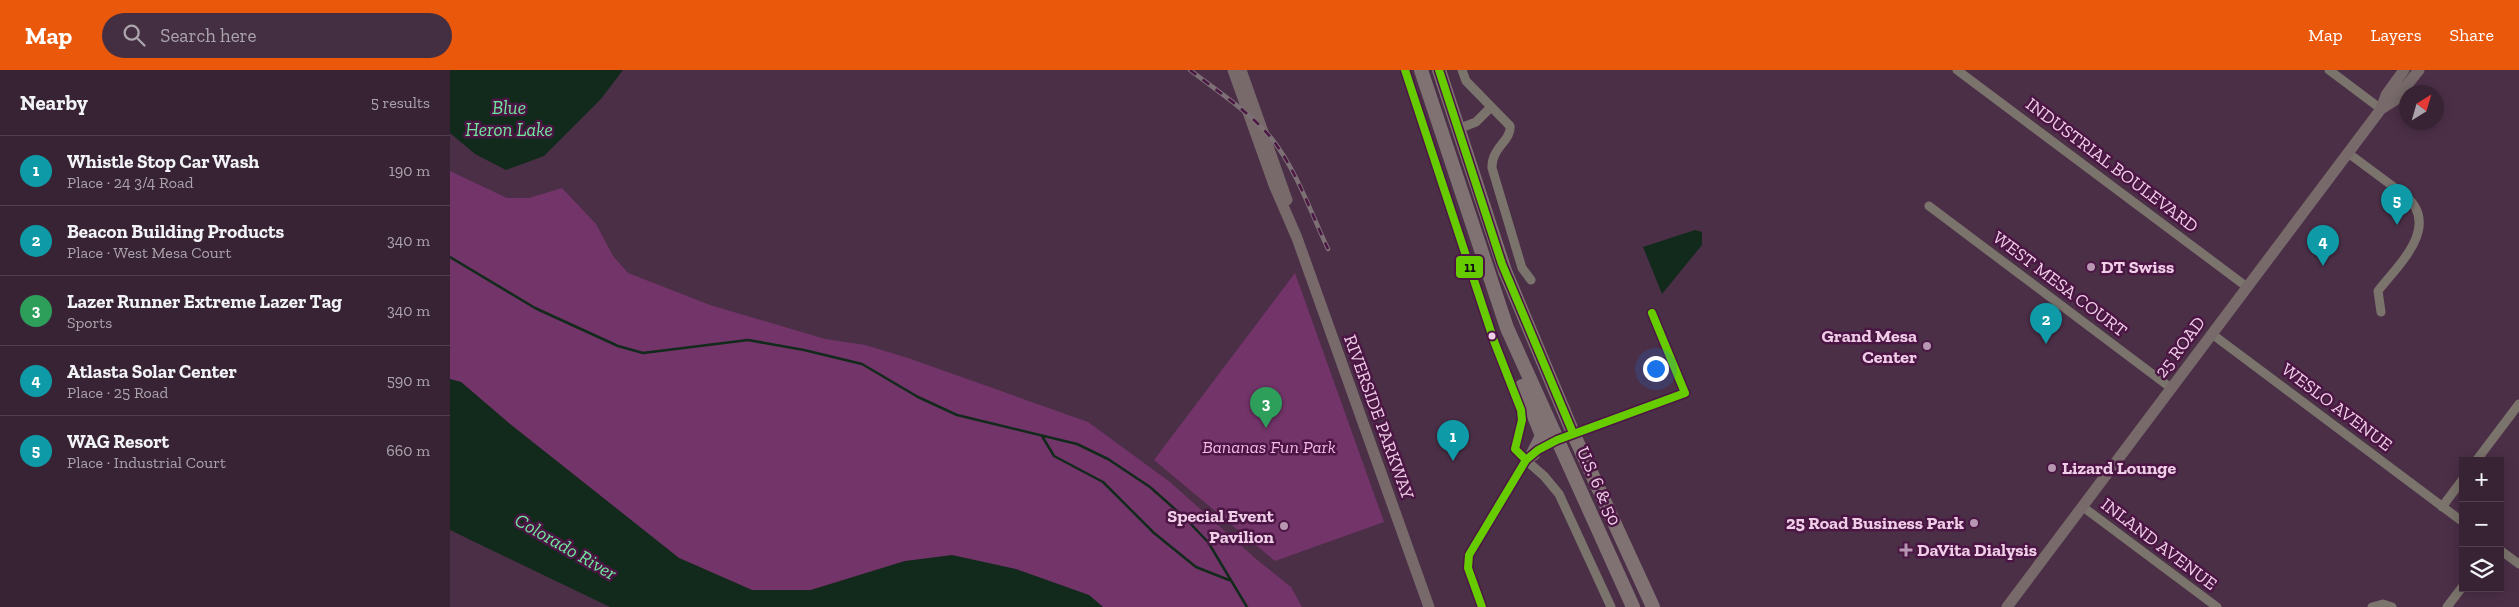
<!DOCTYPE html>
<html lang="en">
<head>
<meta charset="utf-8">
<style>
  :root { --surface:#382335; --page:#432f41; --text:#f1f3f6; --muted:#aba4ad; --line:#524050; --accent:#ea580c }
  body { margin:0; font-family:"Zilla Slab",serif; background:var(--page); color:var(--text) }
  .controls { position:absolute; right:15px; bottom:15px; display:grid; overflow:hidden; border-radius:0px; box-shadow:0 2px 12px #0003 }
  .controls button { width:45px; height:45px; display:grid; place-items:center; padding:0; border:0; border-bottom:1px solid var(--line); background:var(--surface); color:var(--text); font:25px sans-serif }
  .compass { position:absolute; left:1949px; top:15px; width:45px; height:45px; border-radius:50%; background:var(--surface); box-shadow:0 2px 12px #0003; rotate:37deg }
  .you { position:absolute; left:1205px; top:298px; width:18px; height:18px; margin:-12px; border:4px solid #fff; border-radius:50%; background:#1a73e8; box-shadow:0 0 0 8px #1a73e833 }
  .badge { display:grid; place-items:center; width:32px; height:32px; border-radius:50%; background:var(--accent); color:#fff; font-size:16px; font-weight:700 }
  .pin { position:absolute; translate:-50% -41px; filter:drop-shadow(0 1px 2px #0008) }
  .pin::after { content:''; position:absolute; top:26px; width:18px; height:15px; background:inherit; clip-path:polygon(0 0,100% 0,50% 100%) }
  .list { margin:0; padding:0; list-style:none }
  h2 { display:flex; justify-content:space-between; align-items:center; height:65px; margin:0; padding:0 20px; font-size:21px }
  h2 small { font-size:16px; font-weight:400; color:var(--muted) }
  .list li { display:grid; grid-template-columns:32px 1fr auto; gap:15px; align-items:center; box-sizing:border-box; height:70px; padding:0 20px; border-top:1px solid var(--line) }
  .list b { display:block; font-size:19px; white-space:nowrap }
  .list p { margin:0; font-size:16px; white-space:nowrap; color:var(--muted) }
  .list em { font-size:16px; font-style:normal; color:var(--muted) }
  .icon { flex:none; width:28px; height:28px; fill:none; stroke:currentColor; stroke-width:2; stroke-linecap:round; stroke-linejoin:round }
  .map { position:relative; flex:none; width:2069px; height:537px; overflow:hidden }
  header { display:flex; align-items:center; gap:30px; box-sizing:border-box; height:70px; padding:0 25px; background:var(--accent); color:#fff }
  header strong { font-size:24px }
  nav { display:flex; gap:28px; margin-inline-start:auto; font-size:18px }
  .search { width:350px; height:45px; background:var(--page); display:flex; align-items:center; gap:12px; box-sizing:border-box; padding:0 18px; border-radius:28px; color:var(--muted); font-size:19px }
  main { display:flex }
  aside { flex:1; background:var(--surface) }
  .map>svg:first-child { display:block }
  .green { fill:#733469 }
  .water { fill:#122a1b }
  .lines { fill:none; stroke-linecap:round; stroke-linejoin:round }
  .stream { stroke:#122a1b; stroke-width:2.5 }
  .minor { stroke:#7b746c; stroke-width:9 }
  .secondary { stroke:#786a6a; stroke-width:11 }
  .trunk { stroke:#807273; stroke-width:14 }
  .rail-casing { stroke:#7d7075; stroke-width:4.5 }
  .rail { stroke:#4c1644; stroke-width:2.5; stroke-dasharray:8; stroke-linecap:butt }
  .bus-1-casing { stroke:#4c1644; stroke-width:11 }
  .bus-1 { stroke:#6c0; stroke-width:8 }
  .poi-dot { fill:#b696b0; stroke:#4c1644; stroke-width:2 }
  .bus-dot { fill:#f0cee8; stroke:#4c1644; stroke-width:2 }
  .labels { text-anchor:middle; stroke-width:5; stroke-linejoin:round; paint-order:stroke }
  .street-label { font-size:18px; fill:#f0cee8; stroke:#4c1644 }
  .poi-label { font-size:18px; font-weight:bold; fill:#f0cee8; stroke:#4c1644; text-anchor:start }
  .park-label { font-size:18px; font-style:italic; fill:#f5b9e8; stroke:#4c1644 }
  .water-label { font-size:19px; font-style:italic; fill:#71e89e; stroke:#4c1644 }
  .line-badge { stroke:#4c1644; stroke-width:2 }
  .pale-badge-label { font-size:14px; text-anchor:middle; font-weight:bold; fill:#111 }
</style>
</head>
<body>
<header>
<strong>Map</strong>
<div class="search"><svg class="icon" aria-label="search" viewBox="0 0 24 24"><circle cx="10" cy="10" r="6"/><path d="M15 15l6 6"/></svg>Search here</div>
<nav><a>Map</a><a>Layers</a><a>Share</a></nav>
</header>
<main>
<aside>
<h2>Nearby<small>5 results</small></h2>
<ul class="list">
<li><span class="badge" style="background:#0f9aa8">1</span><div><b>Whistle Stop Car Wash</b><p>Place · 24 3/4 Road</p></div><em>190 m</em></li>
<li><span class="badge" style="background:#0f9aa8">2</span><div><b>Beacon Building Products</b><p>Place · West Mesa Court</p></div><em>340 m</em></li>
<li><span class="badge" style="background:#2e9e5b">3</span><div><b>Lazer Runner Extreme Lazer Tag</b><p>Sports</p></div><em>340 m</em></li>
<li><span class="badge" style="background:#0f9aa8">4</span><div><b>Atlasta Solar Center</b><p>Place · 25 Road</p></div><em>590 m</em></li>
<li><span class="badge" style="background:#0f9aa8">5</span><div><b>WAG Resort</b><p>Place · Industrial Court</p></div><em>660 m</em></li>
</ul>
</aside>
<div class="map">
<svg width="2069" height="537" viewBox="0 0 2069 537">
  <rect width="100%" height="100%" fill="#4b2f47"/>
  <path class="green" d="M0 101 57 128H79L112 118 146 154 163 186 178 203 260 235 375 269 415 275 458 288 638 352 720 412 806 489 841 517 852 537H653L639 525 455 491 361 520H302L229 488 60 354 11 312 0 309Z
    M845 203 934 452 825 491 704 390Z"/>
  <path class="water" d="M0 0H173L151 29 94 86 56 100 25 84 0 63Z
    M1245 160 1252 162V175L1212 224 1193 177Z
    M0 309 11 312 60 354 229 488 302 520H361L455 491 502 485 566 499 639 525 653 537H160L0 460Z"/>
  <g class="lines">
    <path class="stream" d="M0 187 85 238 168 276 193 283 298 270 354 280 412 294 468 327 507 345 627 374 658 389 700 417 735 448 758 472 797 537
      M592 366 604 386 653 412 704 463 746 497 779 510"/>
    <path class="minor" d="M955 0 1044 271 1071 340 1072 350 1065 379 1070 385 1094 406 1109 424 1161 537
      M1012 0 1016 11 1060 56C1062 70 1041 78 1042 98L1072 198 1081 210
      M1507 0 1797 217
      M1879 0 1931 39
      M1008 59 1026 52 1041 37
      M1898 83 1956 126C1991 157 1948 195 1928 221L1931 242
      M1479 136 1721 318
      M1762 264 2013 452
      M2026 391 2069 334
      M1633 437 1767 537
      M1992 437 2013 409
      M2050 480 2069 494
      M1032 537 1018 498 1019 485 1076 390 1088 380 1107 370 1235 323
      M1922 537 1933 534 1942 537
      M1997 537 2013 516"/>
    <path class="secondary" d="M783 0 824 115 847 168 979 537
      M791 0 837 130
      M1931 39 1945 30 1969 0
      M1557 537 1931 39 1936 25 1954 0"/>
    <path class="trunk" d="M971 0 1057 258 1183 537
      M989 0 1055 201 1123 363 1203 537
      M1072 316 1092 366 1083 384"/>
    <g class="rail-casing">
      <path id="rail" d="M740 0C767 21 800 42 822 69 847 101 861 143 878 179"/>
    </g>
    <use href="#rail" class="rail"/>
    <g class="bus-1-casing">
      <path id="bus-1" d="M955 0 1044 271 1071 340 1072 350 1065 379 1076 390
        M989 0 1052 194 1123 363
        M1032 537 1018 498 1019 485 1076 390 1088 380 1107 370 1235 323 1202 243"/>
    </g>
    <use href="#bus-1" class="bus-1"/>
  </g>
  <g class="poi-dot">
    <circle cx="1641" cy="197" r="5"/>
    <circle cx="1477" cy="276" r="5"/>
    <circle cx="1602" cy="398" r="5"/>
    <circle cx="1524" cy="453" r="5"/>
    <circle cx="834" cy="456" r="5"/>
    <path d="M1453.5 472.5h5v5h5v5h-5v5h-5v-5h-5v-5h5z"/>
  </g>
  <circle class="bus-dot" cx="1042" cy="266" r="4.5"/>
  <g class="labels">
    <g class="street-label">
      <text transform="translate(1662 95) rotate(37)" y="6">INDUSTRIAL BOULEVARD</text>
      <text transform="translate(1610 214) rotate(37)" y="6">WEST MESA COURT</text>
      <text transform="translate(1730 277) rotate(-53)" y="6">25 ROAD</text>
      <text transform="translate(1887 337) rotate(37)" y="6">WESLO AVENUE</text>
      <text transform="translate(929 347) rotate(70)" y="6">RIVERSIDE PARKWAY</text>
      <text transform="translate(1149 416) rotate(66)" y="6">U.S. 6 &amp; 50</text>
      <text transform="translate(1709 474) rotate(37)" y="6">INLAND AVENUE</text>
    </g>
    <g class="poi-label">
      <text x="1651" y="203">DT Swiss</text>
      <text x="1467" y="272" text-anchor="end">Grand Mesa<tspan x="1467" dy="21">Center</tspan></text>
      <text x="1612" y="404">Lizard Lounge</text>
      <text x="824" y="452" text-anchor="end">Special Event<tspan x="824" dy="21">Pavilion</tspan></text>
      <text x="1514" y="459" text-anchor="end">25 Road Business Park</text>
      <text x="1467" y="486">DaVita Dialysis</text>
    </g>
    <g class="park-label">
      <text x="819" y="383">Bananas Fun Park</text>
    </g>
    <g class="water-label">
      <text x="59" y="44">Blue<tspan x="59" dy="22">Heron Lake</tspan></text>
      <text transform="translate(116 476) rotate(30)" y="7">Colorado River</text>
    </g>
  </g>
  <rect class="line-badge" x="1005" y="185" width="29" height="24" rx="5" fill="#6c0"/>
  <g class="pale-badge-label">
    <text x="1020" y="202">11</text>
  </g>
</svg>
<div class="controls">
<button>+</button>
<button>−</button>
<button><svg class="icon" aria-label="layers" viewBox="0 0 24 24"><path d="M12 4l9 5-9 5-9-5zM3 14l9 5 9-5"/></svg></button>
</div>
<svg class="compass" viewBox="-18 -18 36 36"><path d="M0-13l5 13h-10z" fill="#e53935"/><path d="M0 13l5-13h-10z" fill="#aba4ad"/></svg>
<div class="you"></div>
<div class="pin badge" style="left:1003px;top:391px;background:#0f9aa8">1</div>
<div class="pin badge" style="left:1596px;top:274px;background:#0f9aa8">2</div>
<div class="pin badge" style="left:816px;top:358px;background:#2e9e5b">3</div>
<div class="pin badge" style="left:1873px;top:196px;background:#0f9aa8">4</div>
<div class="pin badge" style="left:1947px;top:155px;background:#0f9aa8">5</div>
</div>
</main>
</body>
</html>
